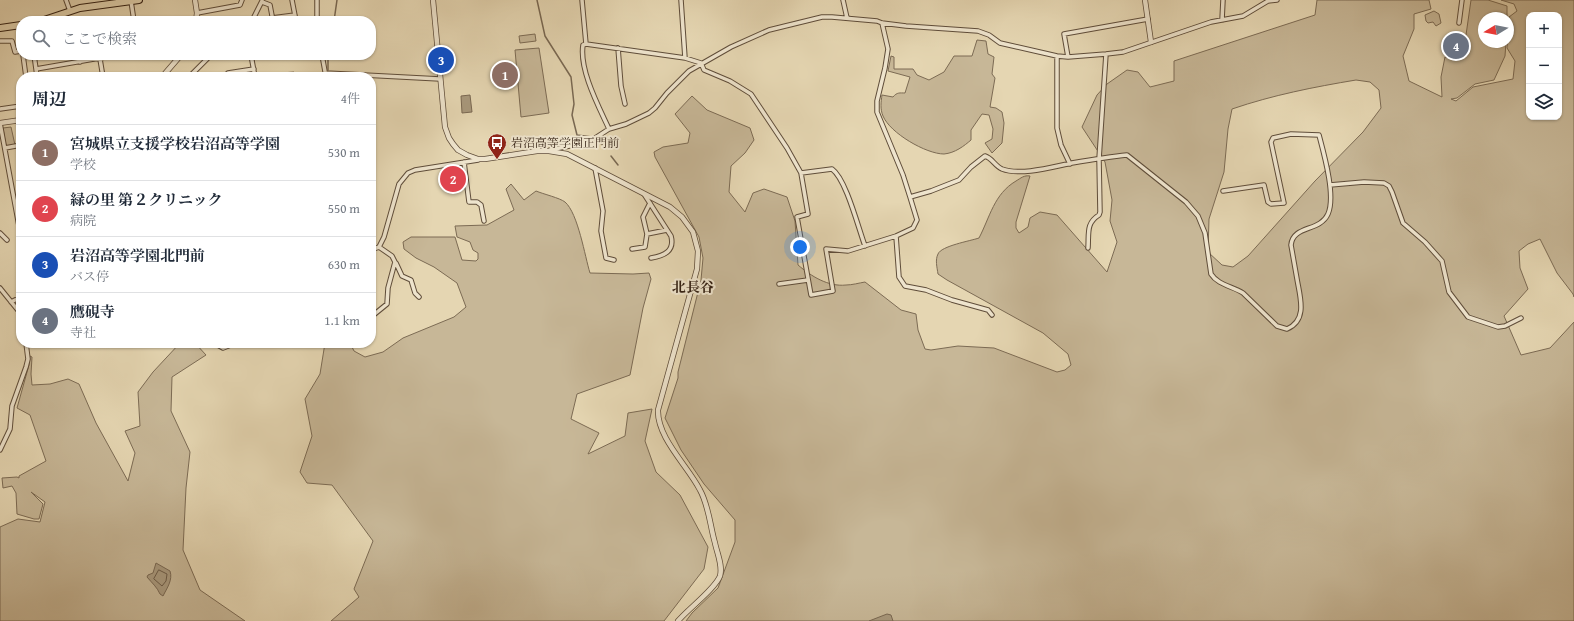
<!DOCTYPE html>
<html lang="ja">
<head>
<meta charset="utf-8">
<style>
  :root { --surface:#fff; --page:#f2f2f3; --text:#1f2937; --muted:#747a83; --line:#e0e1e3; --accent:#b45309 }
  body { margin:0; font-family:"Gentium Book Plus","Noto Serif JP",serif; background:var(--page); color:var(--text) }
  .controls { position:absolute; right:12px; top:12px; display:grid; overflow:hidden; border-radius:8px; box-shadow:0 1px 3px #0004 }
  .controls button { width:36px; height:36px; display:grid; place-items:center; padding:0; border:0; border-bottom:1px solid var(--line); background:var(--surface); color:var(--text); font:20px sans-serif }
  .compass { position:absolute; left:1478px; top:12px; width:36px; height:36px; border-radius:50%; background:var(--surface); box-shadow:0 1px 3px #0004; rotate:260deg }
  .you { position:absolute; left:800px; top:247px; width:14px; height:14px; margin:-10px; border:3px solid #fff; border-radius:50%; background:#1a73e8; box-shadow:0 0 0 6px #1a73e833 }
  .badge { display:grid; place-items:center; width:26px; height:26px; border-radius:50%; background:var(--accent); color:#fff; font-size:13px; font-weight:700 }
  .pin { position:absolute; translate:-50% -50%; border:2px solid #fff; box-shadow:0 1px 4px #0006 }
  .list { margin:0; padding:0; list-style:none }
  h2 { display:flex; justify-content:space-between; align-items:center; height:52px; margin:0; padding:0 16px; font-size:17px }
  h2 small { font-size:13px; font-weight:400; color:var(--muted) }
  .list li { display:grid; grid-template-columns:26px 1fr auto; gap:12px; align-items:center; box-sizing:border-box; height:56px; padding:0 16px; border-top:1px solid var(--line) }
  .list b { display:block; font-size:15px; white-space:nowrap }
  .list p { margin:0; font-size:13px; white-space:nowrap; color:var(--muted) }
  .list em { font-size:13px; font-style:normal; color:var(--muted) }
  .icon { flex:none; width:22px; height:22px; fill:none; stroke:currentColor; stroke-width:2; stroke-linecap:round; stroke-linejoin:round }
  .map { position:relative; flex:none; width:1574px; height:621px; overflow:hidden }
  .search { position:absolute; background:var(--surface); box-shadow:0 1px 3px #0004; left:16px; top:16px; width:360px; height:44px; display:flex; align-items:center; gap:10px; box-sizing:border-box; padding:0 14px; border-radius:16px; color:var(--muted); font-size:15px }
  .panel { position:absolute; background:var(--surface); box-shadow:0 1px 3px #0004; left:16px; top:72px; width:360px; height:276px; border-radius:16px }
  .map>svg:first-child { display:block }
  .green { fill:#c7b797; stroke:#7c6b54; fill-rule:evenodd }
  .water { fill:#a8987c; stroke:#796852 }
  .lines { fill:none; stroke-linecap:round; stroke-linejoin:round }
  .shore { stroke:#6d5c47; stroke-width:1 }
  .stream { stroke:#796852; stroke-width:1.5 }
  .minor-casing { stroke:#5f4d3a; stroke-width:5.5 }
  .tertiary-casing { stroke:#5f4d3a; stroke-width:6 }
  .primary-casing { stroke:#321f12; stroke-width:8 }
  .minor { stroke:#eee4cd; stroke-width:3.5 }
  .tertiary { stroke:#eee4cd; stroke-width:4.5 }
  .primary { stroke:#e5d6b2; stroke-width:6 }
  .labels { text-anchor:middle; stroke-width:4; stroke-linejoin:round; paint-order:stroke }
  .poi-label { font-size:12px; fill:#321f12; stroke:#eee4cd; text-anchor:start }
  .quarter-label { font-size:14px; font-weight:bold; fill:#321f12; stroke:#eee4cd }
</style>
</head>
<body>
<div class="map">
<svg width="1574" height="621" viewBox="0 0 1574 621">
  <rect width="100%" height="100%" fill="#e5d6b2"/>
  <filter id="stains"><feTurbulence type="fractalNoise" baseFrequency=".005" numOctaves="4"/><feColorMatrix values="0 0 0 0 .2 0 0 0 0 .09 0 0 0 0 .02 0 0 0 .5 -.17"/></filter>
  <radialGradient id="worn" r=".72"><stop offset=".6" stop-color="#630" stop-opacity="0"/><stop offset="1" stop-color="#630" stop-opacity=".3"/></radialGradient>
  <path class="green" d="M1317 0H1429L1431 9 1414 14V29L1403 56 1409 81 1442 97 1441 77 1445 57 1463 56 1471 0H1488L1507 6V18H1484V42H1506L1505 56 1494 80 1475 84 1457 98 1451 99 1456 101 1473 87 1513 79 1515 61 1507 48 1509 17 1517 11 1514 4 1501 0H1574V297L1573 294 1557 273 1540 239 1528 244 1519 251 1520 268 1528 289 1504 316 1521 355 1550 348 1574 322V621H686L692 613 718 588 735 542V520L704 484 681 450 665 418 678 378V372L701 280 703 258 699 237 655 157 654 152 663 147 688 143 690 133 675 114 692 96 707 110 750 128 754 140 745 153 731 166 729 192 745 212 753 193 764 189 787 197 795 221 798 265C811 276 828 287 846 285 852 285 859 283 865 282L901 310 916 314 918 330 925 349 931 350 958 346 994 348 1057 372 1065 370 1071 365 1068 354 1043 333 947 280 938 274C937 267 935 260 938 254 941 246 970 241 979 238 990 217 994 194 1016 181 1021 178 1024 175 1030 176L1016 222V228L1019 233 1028 227 1030 218 1040 212 1057 215 1107 272 1117 242 1110 221 1112 200 1105 162 1082 127 1097 95 1107 84 1127 70 1138 72 1150 87 1174 81V61L1315 15ZM1529 15H1559V117H1529ZM1356 80 1370 82 1379 90 1381 108 1363 132 1315 181 1248 256 1233 267 1222 265 1208 252 1209 219 1224 172 1228 129 1232 109C1273 95 1314 87 1356 80Z
    M1434 11 1439 14 1441 23 1436 26 1433 22 1428 23 1426 21 1425 15Z
    M535 34 536 41 520 43 519 36Z
    M977 40 986 41 988 54 994 57 992 74 995 78 990 107 996 108 1002 112 1004 123 1002 143 992 153 985 143 992 139 993 129 989 115 982 114 971 130V140C964 146 955 153 944 154 926 154 890 133 883 116 880 109 881 102 882 95L893 97C897 92 900 93 905 93L910 77 888 71 891 56 894 57V69H913L917 75 929 80 944 72 954 56H972Z
    M539 48 549 113 521 117 515 50Z
    M294 72V77H268L269 74Z
    M11 127 15 145 6 146 3 128Z
    M511 184 524 200 536 191C543 194 560 198 565 202 578 213 585 257 590 273L633 274 649 273 651 279 643 308 630 375 577 394 571 419 599 433 588 454 625 436 628 413 652 409 645 441 656 472 680 495 708 547 704 569 664 621H331L359 597 354 589 373 541 332 485 307 483 300 472 312 436 305 399 320 374 325 343H350L354 351 365 357 383 352 403 338 454 317 466 307 457 283 434 267 416 258 404 249 403 242 411 237H455L462 260 476 261 478 259V253L473 250 470 242 457 237 455 226 487 225 514 210 506 189Z
    M180 343H195L206 355 172 377 171 411 190 452 186 488 183 550 200 590 245 621H0V527L18 519 40 522 45 502 31 492 43 504 39 519H34L17 514 16 493 12 486 3 488 2 478 17 477 19 478V476L46 461 30 415 17 408 29 365 30 356 32 357 31 374 32 385 50 384 68 379 79 384 96 423 128 481 135 453 125 431 140 426 138 392 153 372Z"/>
  <path class="water" d="M470 95 472 112 462 113 461 96Z
    M156 563 170 571C173 580 167 588 163 596L160 594C157 587 152 583 147 577L148 575 153 573Z
    M887 614 891 615 893 621H869Z"/>
  <g class="lines">
    <path class="shore" d="M159 570 167 574 166 581 162 586 154 579Z"/>
    <path class="stream" d="M537 0 545 36 571 77 574 104 572 115 577 135 592 137
      M334 21 337 0
      M328 70V55
      M329 77V76
      M597 139 605 148
      M611 156 618 165"/>
    <g class="minor-casing">
      <path id="minor" d="M66 0 70 11
        M292 0 296 21
        M317 0V21
        M582 0 586 44 583 45C579 70 599 107 609 129
        M681 0 685 58
        M843 0 847 18
        M131 1 134 21
        M262 2 270 5 273 21
        M197 13 240 5 242 0
        M272 18 295 15
        M1222 20 1223 0
        M252 21 262 1
        M1459 23 1462 0
        M0 41H12L15 52 21 51
        M586 44 685 58 701 63 704 70 730 81 751 94 787 148 801 173 832 169C846 179 858 227 865 246
        M618 48 621 86 625 104
        M23 55 26 77
        M34 55 36 69 117 55
        M79 55 80 62
        M251 55 255 77
        M322 55 326 77
        M1057 56V128L1061 145 1070 164
        M305 57H323
        M1068 57 1064 34 1148 19
        M100 59 103 77
        M36 69 37 77
        M326 73 440 79
        M189 77 211 55
        M224 77 228 73 254 69
        M0 109 21 106
        M0 123 19 226 21 228
        M5 148 21 145
        M550 150 589 142 609 129 626 124 649 113 655 108 667 93 689 71 731 47 769 30 822 17H832L877 21 882 23 906 26 978 31 989 35 1000 43 1057 56 1068 57 1106 54 1123 52 1211 22 1243 16 1268 1 1277 0
        M464 162 469 202H477L481 205 484 221
        M595 168 603 211 601 231 606 258 614 260
        M801 173 808 214 797 217 811 295 833 291 826 249 848 251 896 236 913 228 917 220 910 197 903 175 877 112V101L885 68 888 49 882 23
        M1330 185 1364 182 1384 183 1389 186 1392 192 1403 223 1425 242 1442 261 1449 292 1468 317 1498 327 1505 326 1521 318
        M644 194 671 236C675 251 664 256 651 258
        M910 197 931 191 959 180 971 167 985 156C992 158 995 166 1002 169 1021 176 1052 167 1072 163 1090 160 1108 157 1127 155L1186 202 1198 216 1205 233 1211 274C1218 285 1232 286 1243 293L1277 326 1287 329C1308 320 1300 297 1297 279 1295 268 1293 256 1291 245 1293 225 1320 232 1328 214 1336 196 1324 154 1319 135L1291 134 1273 138 1271 142 1284 203 1271 204 1268 202 1264 185 1223 191
        M0 233 7 240
        M647 234 667 230
        M896 236 899 277 905 286 926 290 952 300 988 310 992 315
        M1088 248C1089 233 1086 223 1099 215L1100 212 1099 159 1106 54
        M632 249 645 247 647 234 643 217 650 203
        M371 250 379 247 384 237 399 184 408 173 415 170 478 160
        M396 263 402 276 411 280 415 293 419 297
        M779 284 808 280
        M0 288 21 314
        M11 302 19 298 21 291
        M21 314V322
        M371 317 387 304 388 288 395 262 392 256 379 247
        M214 343 223 348 236 343
        M0 450 10 429 12 406 26 367 28 359 26 343"/>
    </g>
    <g class="tertiary-casing">
      <path id="tertiary" d="M195 0 197 13 196 21
        M433 0 445 127 449 138 453 144 458 150 467 155 478 159H485L537 151H549L567 154 670 207 682 217 693 232 698 251 697 269 658 410C657 438 688 466 700 490 709 506 710 526 715 543 717 553 723 566 720 576 715 589 688 609 678 621
        M1145 0 1151 42
        M162 77 181 55
        M0 123 21 120"/>
    </g>
    <g class="primary-casing">
      <path id="primary" d="M41 21 80 8 139 0
        M0 28 21 25"/>
    </g>
    <use href="#minor" class="minor"/>
    <use href="#tertiary" class="tertiary"/>
    <use href="#primary" class="primary"/>
  </g>
  <defs>
    <g id="bus-pin" transform="scale(1)"><path d="M0 17L-7.5 6A9.5 9.5 0 1 1 7.5 6Z" fill="#8f2418" stroke="#eee4cd"/><path d="M-5-6H5V4H4V6H2V4H-2V6H-4V4H-5ZM-3.5-4V0h7V-4ZM-3.5 1.2v1.5H-2V1.2ZM2 1.2v1.5H3.5V1.2Z" fill="#fff"/></g>
  </defs>
  <g fill-rule="evenodd">
    <use href="#bus-pin" x="497" y="143"/>
  </g>
  <g class="labels">
    <g class="poi-label">
      <text x="511" y="147">岩沼高等学園正門前</text>
    </g>
    <g class="quarter-label">
      <text x="693" y="292">北長谷</text>
    </g>
  </g>
  <rect width="100%" height="100%" filter="url(#stains)"/>
  <rect width="100%" height="100%" fill="url(#worn)"/>
</svg>
<div class="controls">
<button>+</button>
<button>−</button>
<button><svg class="icon" aria-label="layers" viewBox="0 0 24 24"><path d="M12 4l9 5-9 5-9-5zM3 14l9 5 9-5"/></svg></button>
</div>
<svg class="compass" viewBox="-18 -18 36 36"><path d="M0-13l5 13h-10z" fill="#e53935"/><path d="M0 13l5-13h-10z" fill="#747a83"/></svg>
<div class="you"></div>
<div class="pin badge" style="left:505px;top:75px;background:#8d6e63">1</div>
<div class="pin badge" style="left:453px;top:179px;background:#e0444e">2</div>
<div class="pin badge" style="left:441px;top:60px;background:#1a4fb4">3</div>
<div class="pin badge" style="left:1456px;top:46px;background:#6b7280">4</div>
<div class="search"><svg class="icon" aria-label="search" viewBox="0 0 24 24"><circle cx="10" cy="10" r="6"/><path d="M15 15l6 6"/></svg>ここで検索</div>
<section class="panel">
<h2>周辺<small>4件</small></h2>
<ul class="list">
<li><span class="badge" style="background:#8d6e63">1</span><div><b>宮城県立支援学校岩沼高等学園</b><p>学校</p></div><em>530 m</em></li>
<li><span class="badge" style="background:#e0444e">2</span><div><b>緑の里 第２クリニック</b><p>病院</p></div><em>550 m</em></li>
<li><span class="badge" style="background:#1a4fb4">3</span><div><b>岩沼高等学園北門前</b><p>バス停</p></div><em>630 m</em></li>
<li><span class="badge" style="background:#6b7280">4</span><div><b>鷹硯寺</b><p>寺社</p></div><em>1.1 km</em></li>
</ul>
</section>
</div>
</body>
</html>
